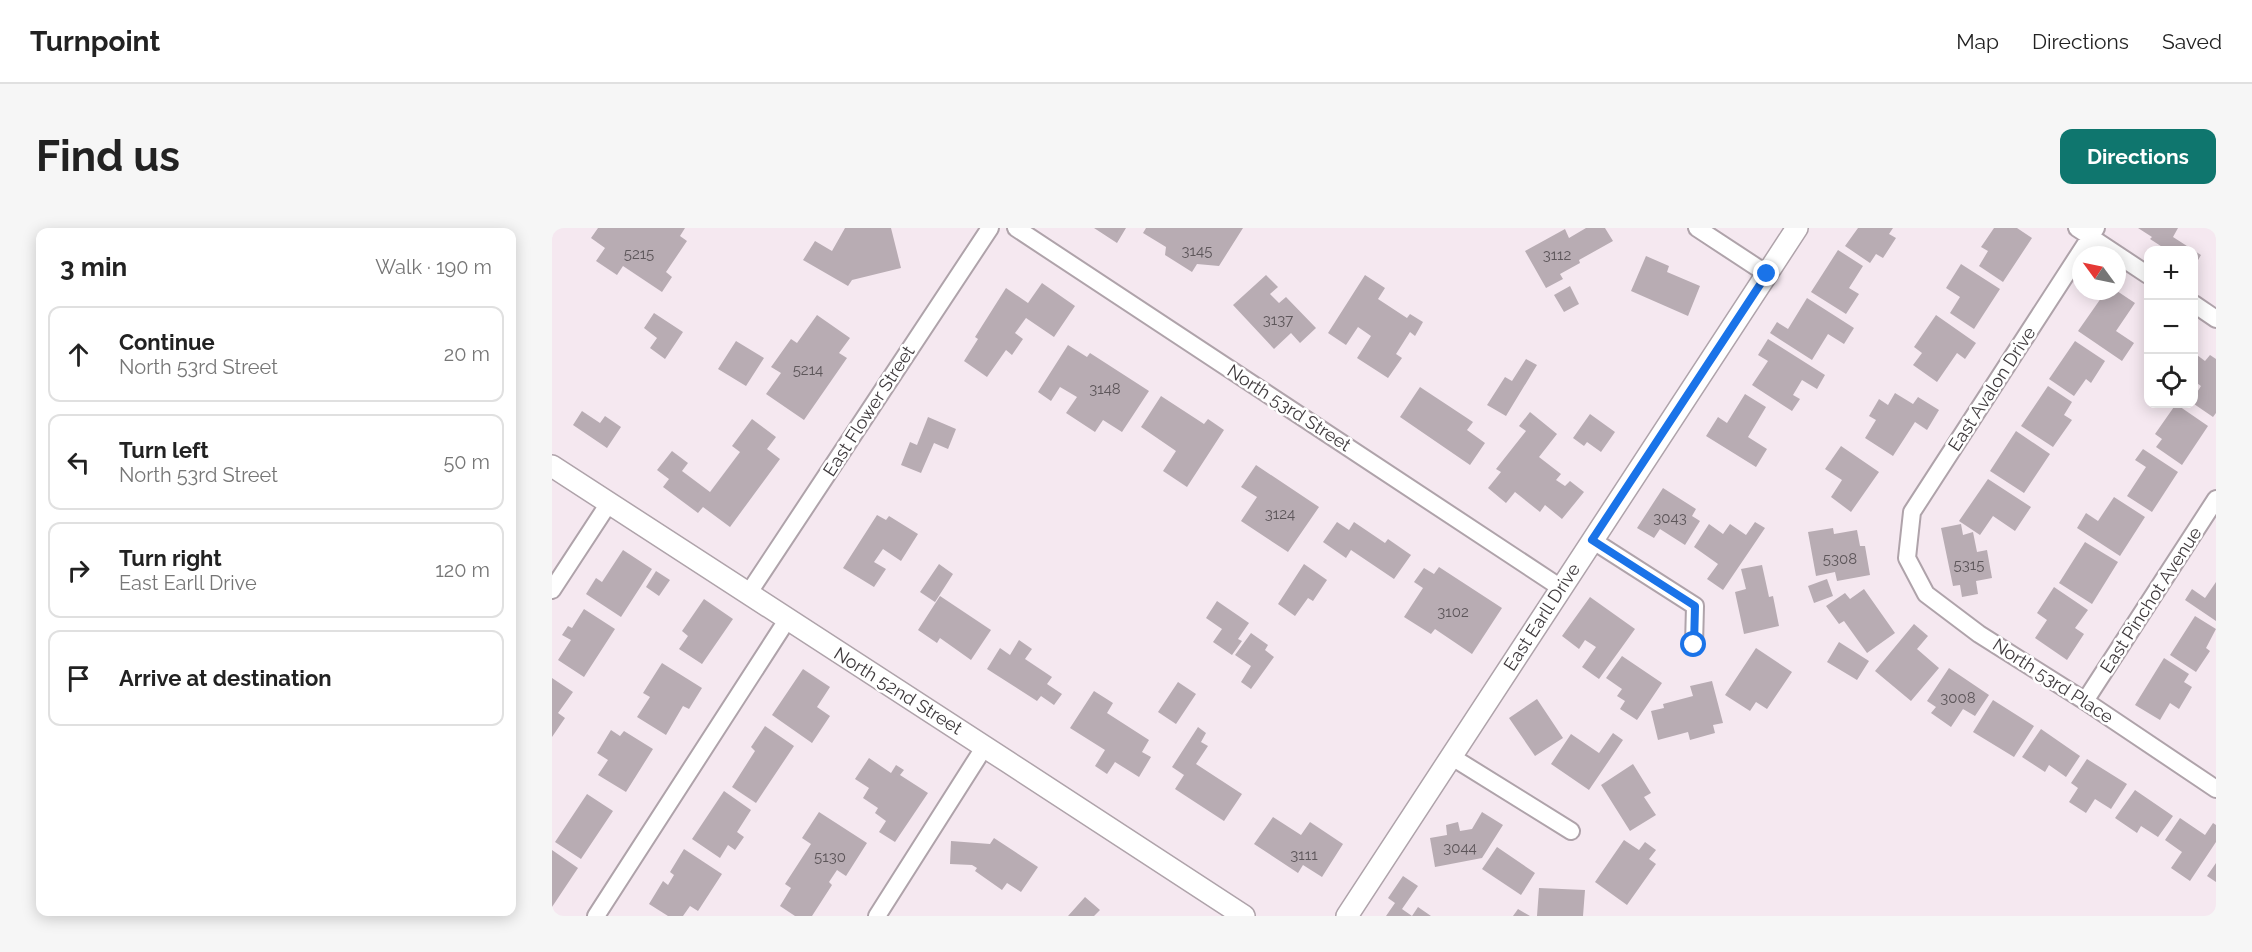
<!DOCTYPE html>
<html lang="en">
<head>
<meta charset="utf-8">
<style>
  :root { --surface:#fff; --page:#f6f6f6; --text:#222; --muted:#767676; --line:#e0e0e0; --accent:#0f766e }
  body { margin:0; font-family:Raleway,sans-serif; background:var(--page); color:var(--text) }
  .controls { position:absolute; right:18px; top:18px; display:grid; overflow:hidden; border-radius:12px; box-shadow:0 3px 15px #0003 }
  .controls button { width:54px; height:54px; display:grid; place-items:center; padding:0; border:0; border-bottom:2px solid var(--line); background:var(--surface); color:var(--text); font:30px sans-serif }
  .compass { position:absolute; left:1520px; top:18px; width:54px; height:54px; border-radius:50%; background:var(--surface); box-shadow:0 3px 15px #0003; rotate:303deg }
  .stop { position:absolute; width:18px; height:18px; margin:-14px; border:4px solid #1a73e8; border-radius:50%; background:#fff }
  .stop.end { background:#1a73e8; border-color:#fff; box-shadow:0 2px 6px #0008 }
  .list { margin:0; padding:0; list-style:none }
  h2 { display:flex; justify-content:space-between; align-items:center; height:78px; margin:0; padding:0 24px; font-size:26px }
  h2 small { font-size:20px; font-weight:400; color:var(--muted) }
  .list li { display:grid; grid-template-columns:39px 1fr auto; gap:18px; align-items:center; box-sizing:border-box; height:96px; margin:0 12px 12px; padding:0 12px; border:2px solid var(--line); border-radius:12px }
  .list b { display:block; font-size:22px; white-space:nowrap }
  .list p { margin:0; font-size:20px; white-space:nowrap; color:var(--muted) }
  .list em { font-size:20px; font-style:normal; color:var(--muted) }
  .icon { flex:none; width:33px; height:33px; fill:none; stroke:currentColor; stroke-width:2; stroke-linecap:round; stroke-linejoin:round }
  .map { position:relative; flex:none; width:1664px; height:688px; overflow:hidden; border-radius:12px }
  header { display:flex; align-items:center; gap:36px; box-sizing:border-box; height:84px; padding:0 30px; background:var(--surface); border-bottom:2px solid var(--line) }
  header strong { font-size:28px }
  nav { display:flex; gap:33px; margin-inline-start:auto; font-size:21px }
  .intro { display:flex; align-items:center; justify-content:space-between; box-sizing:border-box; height:144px; padding:0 36px }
  h1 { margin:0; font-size:42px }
  .button { padding:15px 27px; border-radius:12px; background:var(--accent); color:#fff; font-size:21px; font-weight:700 }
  main { display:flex; gap:36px; padding:0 36px }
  aside { flex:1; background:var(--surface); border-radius:12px; box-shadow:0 3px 15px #0003 }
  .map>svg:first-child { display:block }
  .building { fill:#b8acb3 }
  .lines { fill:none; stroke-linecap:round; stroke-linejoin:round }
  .minor-casing { stroke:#afa3aa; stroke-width:20 }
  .tertiary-casing { stroke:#afa3aa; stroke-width:24 }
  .minor { stroke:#fff; stroke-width:16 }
  .tertiary { stroke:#fff; stroke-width:21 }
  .route { stroke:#1a73e8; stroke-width:8 }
  .labels { text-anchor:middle; stroke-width:5; stroke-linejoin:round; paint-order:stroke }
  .number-label { font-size:15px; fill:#5d565a }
  .street-label { font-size:18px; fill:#3f3a3d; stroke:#fff }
</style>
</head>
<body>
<header>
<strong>Turnpoint</strong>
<nav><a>Map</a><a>Directions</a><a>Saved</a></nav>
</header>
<div class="intro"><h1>Find us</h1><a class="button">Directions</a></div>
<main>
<aside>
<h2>3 min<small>Walk · 190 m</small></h2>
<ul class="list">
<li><svg class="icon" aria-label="ahead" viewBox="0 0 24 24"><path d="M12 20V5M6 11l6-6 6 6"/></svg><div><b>Continue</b><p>North 53rd Street</p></div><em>20 m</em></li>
<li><svg class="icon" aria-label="left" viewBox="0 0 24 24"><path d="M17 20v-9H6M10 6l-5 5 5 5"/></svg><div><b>Turn left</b><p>North 53rd Street</p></div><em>50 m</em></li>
<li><svg class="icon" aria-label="right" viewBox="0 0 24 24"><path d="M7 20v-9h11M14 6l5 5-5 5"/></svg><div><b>Turn right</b><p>East Earll Drive</p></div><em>120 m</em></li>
<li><svg class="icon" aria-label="arrive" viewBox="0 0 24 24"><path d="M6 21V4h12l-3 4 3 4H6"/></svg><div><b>Arrive at destination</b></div></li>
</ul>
</aside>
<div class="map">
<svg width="1664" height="688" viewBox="0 0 1664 688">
  <rect width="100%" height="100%" fill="#f5e8f0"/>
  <path class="building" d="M46 0H133L128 8 135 13 114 44 120 49 110 64 71 38 65 47 44 33 53 20 39 10Z
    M293 0H339L349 40 300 52 296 58 251 32 263 13 280 23Z
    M542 0H574L565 15Z
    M594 0H691L667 38 645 36 640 44 613 27 614 19 591 5Z
    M1034 0H1053L1061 13 1027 32 1028 35 1008 46 1011 51 994 60 973 23 1013 1 1017 10Z
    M1306 0H1341L1337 6 1344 10 1331 30 1324 26 1318 35 1293 18Z
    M1442 0H1465L1480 10 1451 54 1427 38 1436 23 1429 19Z
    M1586 0H1626L1621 9 1649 27 1642 39V22H1615L1598 11 1600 9Z
    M1286 22 1311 38 1297 60 1307 66 1294 86 1259 64Z
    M1094 28 1117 38 1115 44 1148 58 1136 88 1079 63Z
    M1409 36 1448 61 1422 101 1398 85 1408 69 1394 60Z
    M714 47 726 59 718 66 727 75 734 69 764 100 748 115 739 105 722 121 681 77Z
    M813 47 833 60 826 71 855 90 858 86 871 94 863 108 858 104 844 126 850 130 836 150 805 130 819 108 806 99 794 117 776 105Z
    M490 55 523 78 502 109 474 90 463 105 471 111 460 127 454 122 435 149 412 133 426 111 423 109 454 60 476 75Z
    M1018 58 1027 76 1012 84 1002 67Z
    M1554 63H1565L1583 75 1564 103 1582 115 1570 133 1526 103Z
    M1255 70 1302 100 1292 116 1276 106 1260 132 1218 105 1225 94 1236 101Z
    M102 85 131 104 113 131 98 120 105 110 92 100Z
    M265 87 298 110 287 125 295 130 252 192 214 166 229 145 219 139 239 111 245 115Z
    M1384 87 1424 115 1413 131 1405 125 1385 154 1361 137 1370 125 1362 119Z
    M1216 111 1273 147 1265 161 1250 152 1241 167 1248 171 1240 183 1200 157 1216 133 1206 127Z
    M184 113 212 130 194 158 166 141Z
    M1523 113 1553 133 1539 155 1534 151 1522 168 1497 151Z
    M516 117 535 129 538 125 597 163 570 204 551 192 543 204 514 185 525 169 508 159 499 173 486 164Z
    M1645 127 1653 133 1658 127 1664 131V185L1661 189 1642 176V169L1649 158 1642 153V132Z
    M974 131 985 137 954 188 935 177 953 149 960 153Z
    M1496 158 1520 174 1512 187 1520 192 1501 219 1469 198Z
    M868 159 921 194 915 202 933 215 918 237 848 189Z
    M1343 165 1361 176 1366 169 1387 182 1375 202 1363 194 1341 228 1313 210 1324 192 1317 188 1327 171 1336 177Z
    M1193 166 1214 179 1196 209 1215 221 1204 239 1154 208 1166 189 1175 195Z
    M609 168 652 196 656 191 672 202 635 259 611 243 624 223 589 199Z
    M1624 176 1656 198 1630 237 1604 219 1610 211 1603 206Z
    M30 183 48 195 53 188 69 199 55 220 21 197Z
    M978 184 1005 206 987 229 1009 246 1004 252 1013 258 1018 253 1032 264 1010 291 993 277 988 284 963 264 954 275 936 260 949 244 944 241 974 203 967 198Z
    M1038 186 1063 204 1049 224 1035 214 1032 218 1021 210Z
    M376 189 404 201 396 221 382 215 369 245 349 237 358 214 365 217Z
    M200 191 224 209 215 221 228 231 178 299 151 279 146 285 111 259 117 251 105 242 120 223 136 235 130 243 158 264 188 224 180 218Z
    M1464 203 1498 226 1472 265 1438 243Z
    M1289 218 1327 244 1299 284 1279 269 1290 252 1273 241Z
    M1591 221 1626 244 1600 284 1575 268 1594 239 1583 232Z
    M704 237 767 279 736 324 689 293 705 269 689 259Z
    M1436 251 1479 279 1463 303 1441 288 1428 307 1407 293Z
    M1111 260 1144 281 1140 288 1148 293 1133 317 1108 301 1102 310 1085 300Z
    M1562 269 1593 289 1568 328 1525 300 1534 285 1546 293Z
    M325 287 334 292 337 288 366 306 349 333 331 321 322 334 334 341 322 359 291 340Z
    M785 294 797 302 802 294 833 315 836 311 859 327 842 351 799 322 794 330 771 314Z
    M1203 294 1213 300 1171 362 1155 351 1166 336 1142 319 1157 296 1171 306 1178 296 1194 307Z
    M1409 296 1411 307 1421 304 1425 324 1435 322 1440 350 1424 353 1426 366 1410 369 1408 357 1401 358 1389 300Z
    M1281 300 1282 306 1305 302 1308 318H1313L1318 347 1285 353 1283 344 1264 348 1256 304Z
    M1533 314 1566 334 1540 376 1507 355Z
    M71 322 100 341 69 389 34 366 44 350 50 354Z
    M387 336 401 346 383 374 368 364Z
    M752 336 775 352 761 373 756 370 743 388 726 376Z
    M1210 337 1217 369 1221 368 1227 398 1192 406 1183 364 1194 361 1189 341Z
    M887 339 950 380 920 426 883 401 879 406 852 389 871 360 862 354 872 340 882 346Z
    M104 343 118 352 107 368 94 359Z
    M1275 351 1281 368 1262 375 1256 358Z
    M1664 354V393L1633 372 1640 361 1653 370Z
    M1502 359 1536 382 1523 400 1532 406 1515 432 1483 410 1495 392 1485 385Z
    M1312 361 1343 405 1315 425 1292 393 1287 396 1274 378 1293 365 1298 371Z
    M388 368 439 402 419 432 388 410 385 415 366 402Z
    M1038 369 1083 401 1047 451 1030 439 1044 419 1033 412 1027 421 1010 408Z
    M152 371 181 391 150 436 127 421 136 408 130 403Z
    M665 373 697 395 686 411 690 413 680 427 661 414 670 401 654 390Z
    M32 381 63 401 32 449 6 432 19 412 10 407 16 398 20 400Z
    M1643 388 1664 401 1654 420 1658 423 1644 444 1618 427Z
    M1362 396 1376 408 1365 421 1387 440 1359 473 1323 443Z
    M699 405 716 417 713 422 722 429 699 461 689 454 699 438 683 427Z
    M467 412 480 421 473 431 500 449 495 456 510 466 502 477 489 468 485 473 435 441 448 420 458 427Z
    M1287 414 1317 433 1305 452 1275 434Z
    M1204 420 1240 444 1215 481 1204 474 1198 483 1173 467Z
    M1070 428 1110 455 1085 492 1068 481 1073 473 1065 468 1070 461 1054 450Z
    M1612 430 1637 446 1632 454 1640 459 1627 481 1618 475 1608 492 1583 477Z
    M110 435 150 460 137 481 131 478 114 507 85 489 98 469 91 465Z
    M1397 440 1437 467 1423 488 1411 481 1399 499 1379 485 1384 479 1375 473Z
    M251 441 278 459 265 479 278 488 260 515 220 487Z
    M0 450 21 464 6 485 13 490 0 509Z
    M1160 453 1171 495 1161 497 1163 505 1138 512 1136 504 1106 512 1099 483 1112 480 1111 476 1141 468 1138 458Z
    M626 454 644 466 624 496 606 484Z
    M542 463 561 475 555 485 597 512 590 524 599 529 587 549 563 534 555 546 543 538 553 522 518 500Z
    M985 471 1011 510 983 528 957 490Z
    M1441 472 1482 498 1462 529 1421 504Z
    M213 498 242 518 204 575 180 559 203 523 199 519Z
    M646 499 654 505 649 514 656 518 644 536 690 566 672 593 623 561 632 547 620 539Z
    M1489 501 1528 528 1514 549 1497 537 1493 544 1470 529Z
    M59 502 68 508 72 503 101 521 74 564 46 547 56 532 45 525Z
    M1061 505 1071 512 1037 562 999 536 1019 506 1047 525Z
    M317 530 339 545 344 537 352 542 348 547 376 565 343 614 327 604 334 593 323 585 326 580 311 570 317 560 303 551Z
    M1535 531 1575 556 1559 581 1543 571 1534 585 1517 574 1526 560 1519 555Z
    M1081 536 1099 565 1092 569 1104 587 1078 603 1049 557Z
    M1583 562 1621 588 1606 609 1589 598 1585 605 1563 590Z
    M172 563 199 582 185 604 192 609 183 622 176 617 168 630 140 611Z
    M35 566 61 583 29 631 3 614Z
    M267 584 315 615 294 648 285 642 277 654 280 657 260 688H243L228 678 239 660 233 656 259 616 250 610Z
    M930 584 951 597 930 630 883 639 878 610 895 607 894 597 906 594 908 603 920 601Z
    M721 589 749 607 758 594 791 616 770 649 751 637 746 645 702 616Z
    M1628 590 1653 607 1661 595 1664 597V614L1638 653 1619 640 1630 624 1613 612Z
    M442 610 486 639 469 664 455 655 450 662 423 643 425 640 420 637 398 636 399 613 438 616Z
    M1072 612 1087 622 1093 614 1104 622 1097 631 1104 636 1075 677 1043 654Z
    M945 619 983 645 969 667 930 641Z
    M132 621 170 646 146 683 138 678 131 688H116L97 676 111 653 116 657 122 647 118 644Z
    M0 622 26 640 0 679Z
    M1664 635V654L1655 648Z
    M851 648 866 658 850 681 860 688 866 679 879 688H834L843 675 836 670Z
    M987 660 1033 662 1031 688H985Z
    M533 669 548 682 542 688H516Z
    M966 681 978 688H961Z"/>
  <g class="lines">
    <g class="minor-casing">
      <path id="minor" d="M464 0 1009 360
        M1145 0 1215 46
        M1525 0 1596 47
        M1544 0 1360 284 1355 330 1374 366 1427 406 1533 473 1664 561
        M1642 76 1664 91
        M1040 312 1143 378 1142 417
        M0 362 57 275
        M196 366 438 0
        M1533 473 1664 271
        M900 529 1019 603
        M44 688 235 392
        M325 688 433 518"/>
    </g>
    <g class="tertiary-casing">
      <path id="tertiary" d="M0 238C230 388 462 537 692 688
        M795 688 1245 0"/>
    </g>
    <use href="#minor" class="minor"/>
    <use href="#tertiary" class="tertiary"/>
  </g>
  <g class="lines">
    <path class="route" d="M1142 417 1143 378 1040 312 1215 46"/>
  </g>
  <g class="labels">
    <g class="number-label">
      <text x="645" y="28">3145</text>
      <text x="87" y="31">5215</text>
      <text x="1005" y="32">3112</text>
      <text x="726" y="97">3137</text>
      <text x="256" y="147">5214</text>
      <text x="553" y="166">3148</text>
      <text x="728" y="291">3124</text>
      <text x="1118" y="295">3043</text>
      <text x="1288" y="336">5308</text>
      <text x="1417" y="342">5315</text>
      <text x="901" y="389">3102</text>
      <text x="1406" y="475">3008</text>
      <text x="908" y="625">3044</text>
      <text x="752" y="632">3111</text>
      <text x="278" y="634">5130</text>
    </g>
    <g class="street-label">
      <text transform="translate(1440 161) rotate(-57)" y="6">East Avalon Drive</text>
      <text transform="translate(737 180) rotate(33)" y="6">North 53rd Street</text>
      <text transform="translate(317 183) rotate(-57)" y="6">East Flower Street</text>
      <text transform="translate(1599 372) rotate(-57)" y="6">East Pinchot Avenue</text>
      <text transform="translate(990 389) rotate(-57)" y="6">East Earll Drive</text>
      <text transform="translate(1501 453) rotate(33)" y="6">North 53rd Place</text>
      <text transform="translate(346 463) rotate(32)" y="6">North 52nd Street</text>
    </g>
  </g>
</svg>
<div class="controls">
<button>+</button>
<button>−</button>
<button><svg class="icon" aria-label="locate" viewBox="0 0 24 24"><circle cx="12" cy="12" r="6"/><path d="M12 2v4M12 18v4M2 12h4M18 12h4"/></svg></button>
</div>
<svg class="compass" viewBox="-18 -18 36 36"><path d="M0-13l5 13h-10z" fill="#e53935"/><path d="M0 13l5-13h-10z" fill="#767676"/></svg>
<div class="stop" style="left:1142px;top:417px"></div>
<div class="stop end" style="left:1215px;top:46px"></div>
</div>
</main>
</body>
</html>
